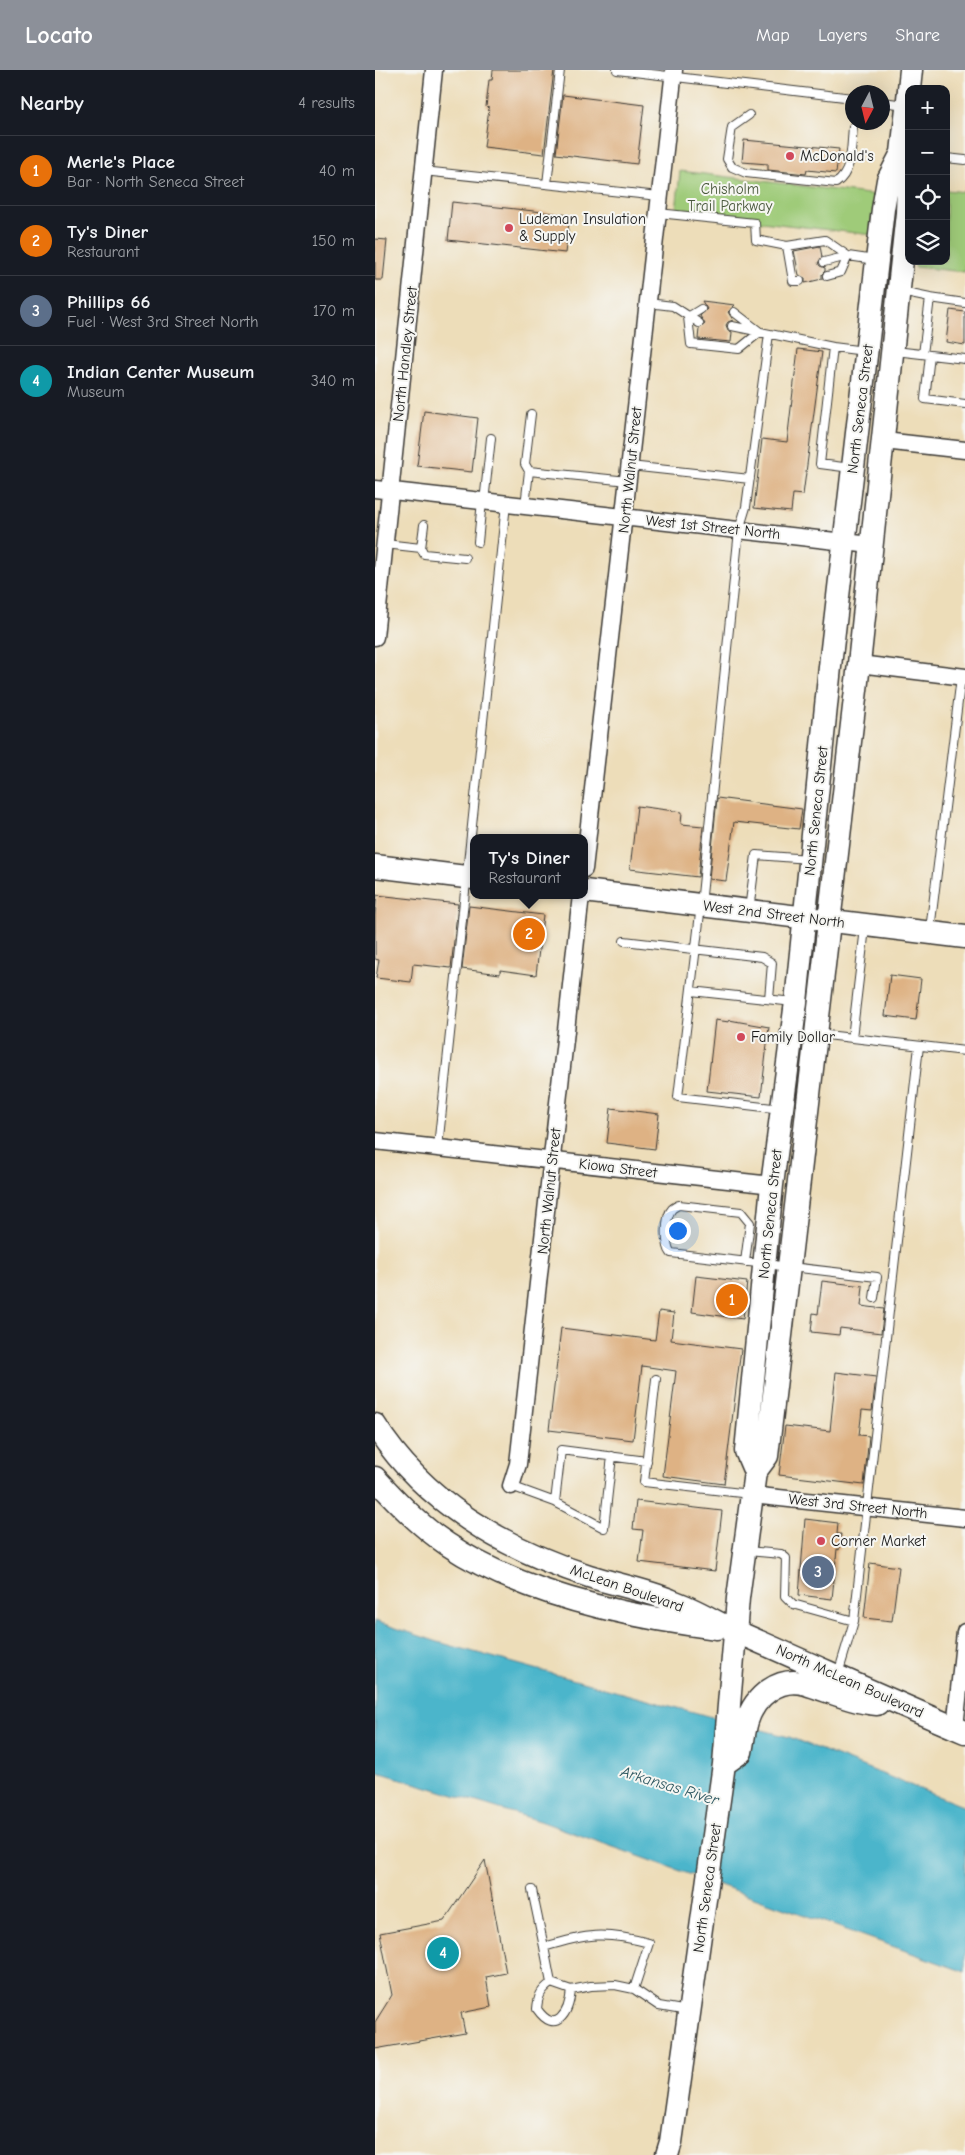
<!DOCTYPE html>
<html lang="en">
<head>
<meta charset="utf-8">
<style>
  :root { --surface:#171b24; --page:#242831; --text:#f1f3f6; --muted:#9ea1a6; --line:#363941; --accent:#8c9099 }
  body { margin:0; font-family:"Comic Neue",sans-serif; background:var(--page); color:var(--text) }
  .controls { position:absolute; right:15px; top:15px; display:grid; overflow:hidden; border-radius:10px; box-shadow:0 5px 20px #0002 }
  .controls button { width:45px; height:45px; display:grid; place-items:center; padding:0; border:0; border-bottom:1px solid var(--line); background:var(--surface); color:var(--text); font:25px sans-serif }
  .compass { position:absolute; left:470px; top:15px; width:45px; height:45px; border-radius:50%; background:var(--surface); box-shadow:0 5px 20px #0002; rotate:187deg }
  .you { position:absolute; left:302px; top:1160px; width:18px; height:18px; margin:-12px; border:4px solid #fff; border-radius:50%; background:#1a73e8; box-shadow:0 0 0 8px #1a73e833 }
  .badge { display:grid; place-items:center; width:32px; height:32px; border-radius:50%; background:var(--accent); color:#fff; font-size:16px; font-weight:700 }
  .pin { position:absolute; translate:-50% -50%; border:2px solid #fff; box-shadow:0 1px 5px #0006 }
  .popup { position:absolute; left:95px; top:764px; width:118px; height:65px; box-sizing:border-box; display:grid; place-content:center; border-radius:10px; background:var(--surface); filter:drop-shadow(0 1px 4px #0005); font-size:16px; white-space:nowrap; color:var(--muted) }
  .popup b { font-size:19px; color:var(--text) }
  .popup::after { content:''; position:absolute; left:50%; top:100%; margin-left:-10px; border:10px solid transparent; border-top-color:var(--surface) }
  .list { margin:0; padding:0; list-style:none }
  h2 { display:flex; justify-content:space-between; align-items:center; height:65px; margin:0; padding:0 20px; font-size:21px }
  h2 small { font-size:16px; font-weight:400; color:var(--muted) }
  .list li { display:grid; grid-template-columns:32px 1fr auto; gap:15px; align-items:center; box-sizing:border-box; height:70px; padding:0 20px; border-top:1px solid var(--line) }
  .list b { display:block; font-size:19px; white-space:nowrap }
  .list p { margin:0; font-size:16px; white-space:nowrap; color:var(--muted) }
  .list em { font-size:16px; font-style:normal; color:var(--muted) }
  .icon { flex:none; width:28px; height:28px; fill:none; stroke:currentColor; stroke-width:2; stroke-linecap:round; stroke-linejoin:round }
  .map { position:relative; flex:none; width:590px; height:2085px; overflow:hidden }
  header { display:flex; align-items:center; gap:30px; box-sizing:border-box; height:70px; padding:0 25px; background:var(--accent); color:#fff }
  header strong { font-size:24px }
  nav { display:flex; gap:28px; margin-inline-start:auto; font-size:18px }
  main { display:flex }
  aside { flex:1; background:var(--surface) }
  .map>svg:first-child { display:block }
  .green { fill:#9fcb79; stroke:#5e744a }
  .water { fill:#4cb5cb; stroke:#346874 }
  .building { fill:#deb284 }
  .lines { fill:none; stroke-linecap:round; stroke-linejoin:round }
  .lane-casing { stroke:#3b3934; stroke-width:10 }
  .street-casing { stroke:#3b3934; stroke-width:19 }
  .secondary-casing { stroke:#3b3934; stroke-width:25 }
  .lane { stroke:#fff; stroke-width:8 }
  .street { stroke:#fff; stroke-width:16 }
  .secondary { stroke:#fff; stroke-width:22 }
  .poi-dot { fill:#d1495b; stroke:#f6f6f2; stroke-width:2 }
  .labels { text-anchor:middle; stroke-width:4; stroke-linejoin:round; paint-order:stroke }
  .poi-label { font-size:15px; fill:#1c1c1c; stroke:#f6f6f2; text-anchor:start }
  .park-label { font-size:15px; fill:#4a593d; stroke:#f6f6f2 }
  .street-label { font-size:15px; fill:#1c1c1c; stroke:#f6f6f2 }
  .water-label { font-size:16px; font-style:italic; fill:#2f5962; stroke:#f6f6f2 }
</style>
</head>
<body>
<header>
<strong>Locato</strong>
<nav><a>Map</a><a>Layers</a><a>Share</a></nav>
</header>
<main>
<aside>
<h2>Nearby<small>4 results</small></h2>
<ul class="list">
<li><span class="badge" style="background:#e8710a">1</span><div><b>Merle's Place</b><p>Bar · North Seneca Street</p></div><em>40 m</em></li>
<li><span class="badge" style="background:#e8710a">2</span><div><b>Ty's Diner</b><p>Restaurant</p></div><em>150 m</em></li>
<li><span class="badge" style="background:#5c6f8a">3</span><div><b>Phillips 66</b><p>Fuel · West 3rd Street North</p></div><em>170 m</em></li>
<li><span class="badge" style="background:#0f9aa8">4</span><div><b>Indian Center Museum</b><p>Museum</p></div><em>340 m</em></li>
</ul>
</aside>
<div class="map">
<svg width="590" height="2085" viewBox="0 0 590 2085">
  <rect width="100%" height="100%" fill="#f6f6f2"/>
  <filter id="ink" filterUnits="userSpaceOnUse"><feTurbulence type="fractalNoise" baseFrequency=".02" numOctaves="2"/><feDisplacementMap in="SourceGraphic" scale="10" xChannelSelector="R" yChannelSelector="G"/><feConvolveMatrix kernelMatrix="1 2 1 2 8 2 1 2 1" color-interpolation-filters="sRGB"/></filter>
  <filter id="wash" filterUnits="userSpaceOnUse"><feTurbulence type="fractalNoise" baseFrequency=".0096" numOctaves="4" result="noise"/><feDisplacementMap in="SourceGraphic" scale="20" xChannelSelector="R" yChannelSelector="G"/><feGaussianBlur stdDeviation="1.12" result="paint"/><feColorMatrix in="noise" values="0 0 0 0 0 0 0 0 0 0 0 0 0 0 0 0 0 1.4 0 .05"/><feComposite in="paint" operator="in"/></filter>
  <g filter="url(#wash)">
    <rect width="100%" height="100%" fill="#edddb9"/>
    <path class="green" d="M305 101 501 125 498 165 301 142Z
      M571 120 590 122V202L540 197V191H571Z"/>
    <path class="water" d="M0 1551 63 1572 265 1628 414 1667 590 1737V1902L165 1751 0 1701Z"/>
    <g id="blocks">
      <path class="building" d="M118 0H179L169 84 109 77 114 38 111 37 114 10H117Z
        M188 25 269 35 262 94 181 84Z
        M369 70 464 79 461 103 432 100 431 104 393 100V94L367 92Z
        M77 132 195 145 190 183 73 170Z
        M0 169 12 170 8 210H0Z
        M445 176 447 187 443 193 445 196 450 198V201L447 204V209L430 213V208L424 205 419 181Z
        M327 231 360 235 353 242 358 250 353 252 351 255 353 260 357 262 356 272 323 269 324 259 330 254 325 246 332 239Z
        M575 240 590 242V275L571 272Z
        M423 279 447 282 428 425 418 424 416 442 379 438 387 369 412 372Z
        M49 341 103 348 97 402 42 396Z
        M342 728 427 739 424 759 359 752 351 811 334 809Z
        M262 736 307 742 306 754 328 756 323 807 255 799Z
        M2 825 83 834 76 898 38 894 36 912 1 908 4 890 0 889V846Z
        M94 836 168 845 161 905 125 900V904L87 899Z
        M515 905 546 909 541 950 510 946Z
        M340 950 354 952V950L394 957 386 1027 332 1021Z
        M236 1038 284 1044 280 1079 232 1073Z
        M321 1206 372 1212 368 1249 317 1242Z
        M447 1211 488 1216 486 1236 509 1239 506 1263 465 1258 464 1265 436 1262 438 1243 443 1244Z
        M284 1241 299 1243 296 1270 366 1279 349 1414 288 1406 301 1301 267 1296 258 1370 174 1360 186 1258 280 1270Z
        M461 1302 501 1307 497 1341 487 1340 484 1365 494 1366 489 1415 404 1405 410 1356 455 1361Z
        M261 1431 347 1441 340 1501 264 1492 268 1460 258 1459Z
        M430 1449 463 1453 462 1464H466L464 1480 462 1479 457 1529 424 1525Z
        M495 1493 524 1497 517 1551 489 1548Z
        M110 1790 131 1903 111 1907 116 1937 86 1943 90 1963 0 1979V1952L17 1925 5 1863 69 1851Z"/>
    </g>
  </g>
  <g filter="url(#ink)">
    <use href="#blocks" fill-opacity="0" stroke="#3b3934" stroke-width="1"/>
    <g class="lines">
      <g class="lane-casing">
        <path id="lane" d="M242 0 478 28
          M508 32 530 35
          M374 45 357 57 352 89 357 97 371 103 461 113C478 102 476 76 478 57
          M571 88 590 90
          M48 101 284 126
          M172 114 185 0
          M283 143 380 153 381 170 412 176
          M449 192 473 186
          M452 206 466 202 473 186
          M425 211H418L412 176 450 170 473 186 500 190
          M526 222 555 228 548 284
          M555 228 590 233
          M273 233 298 236 324 253
          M326 239 313 247 316 274 364 279 385 262 359 242
          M357 256 458 277
          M394 264 371 437 364 460 326 835 303 1027 406 1039
          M520 281 590 289
          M555 285 550 329 590 334
          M156 344 150 394 154 401 253 411
          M255 396 375 409
          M476 398 445 394 458 277 490 281
          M109 432 116 368
          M150 436 154 401
          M49 455 46 478 49 484 90 488
          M103 472 107 431
          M10 474 46 478
          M374 840 381 785 434 789
          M555 860 586 607
          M249 871 387 887 397 893 394 929
          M316 921 419 932
          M443 964 590 981
          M477 968 490 858
          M63 1077 131 434
          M370 1192 375 1153 366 1142 304 1135C303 1135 298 1138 297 1139 290 1146 290 1176 296 1183L502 1207 499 1228
          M281 1309 269 1412 375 1424
          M237 1386 229 1458 180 1432 186 1380 272 1391
          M136 1416 180 1432
          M372 1481 406 1484 411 1488 410 1526 418 1534 479 1551
          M463 1604 479 1551 544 976
          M157 1820 169 1877C212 1864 229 1861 274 1873L259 1919 284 1936 313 1941
          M169 1877 176 1913 196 1920 216 1916 240 1915 259 1919
          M176 1913C166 1920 163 1926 162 1939 181 1966 194 1943 196 1920"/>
      </g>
      <g class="street-casing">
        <path id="street" d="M509 371 590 380
          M0 419 496 475
          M0 567 59 0
          M484 594 590 607
          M209 799 299 0
          M0 1071 397 1115
          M136 1416 143 1394 206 825
          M377 1425 590 1448
          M580 1658 590 1562"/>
      </g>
      <g class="secondary-casing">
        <path id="secondary" d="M534 19 536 0
          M0 796 99 808
          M209 821 590 867
          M0 1355C48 1432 130 1479 214 1506 242 1515 271 1520 297 1531 320 1539 340 1552 362 1562 438 1595 514 1630 590 1662
          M380 1402 371 1381 397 1115 421 932 456 587 508 139 513 110 527 83
          M0 1408C22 1432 45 1456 72 1474 148 1525 253 1547 342 1558
          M349 1694 366 1682C368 1672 369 1661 372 1651 380 1626 404 1606 431 1614 454 1621 477 1632 502 1634
          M292 2085 296 2072 349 1694 363 1528 380 1402 392 1386 484 594 532 143 533 113 527 83 534 20"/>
      </g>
      <use href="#lane" class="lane"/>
      <use href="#street" class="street"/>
      <use href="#secondary" class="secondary"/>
    </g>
  </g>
  <g class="poi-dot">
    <circle cx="415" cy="86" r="5"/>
    <circle cx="134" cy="158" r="5"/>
    <circle cx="366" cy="967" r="5"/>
    <circle cx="446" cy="1471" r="5"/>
  </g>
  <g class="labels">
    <g class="poi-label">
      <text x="425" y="91">McDonald's</text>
      <text x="144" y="154">Ludeman Insulation<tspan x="144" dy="17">&amp; Supply</tspan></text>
      <text x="376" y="972">Family Dollar</text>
      <text x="456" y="1476">Corner Market</text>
    </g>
    <g class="park-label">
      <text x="355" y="124">Chisholm<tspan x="355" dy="17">Trail Parkway</tspan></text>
    </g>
    <g class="street-label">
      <text transform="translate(30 284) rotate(-84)" y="5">North Handley Street</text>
      <text transform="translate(485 339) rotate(-83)" y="5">North Seneca Street</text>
      <text transform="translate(255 400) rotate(-84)" y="5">North Walnut Street</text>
      <text transform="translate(338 457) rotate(6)" y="5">West 1st Street North</text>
      <text transform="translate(441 741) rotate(-84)" y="5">North Seneca Street</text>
      <text transform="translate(399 844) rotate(7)" y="5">West 2nd Street North</text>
      <text transform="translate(243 1098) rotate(7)" y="5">Kiowa Street</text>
      <text transform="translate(174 1121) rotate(-84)" y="5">North Walnut Street</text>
      <text transform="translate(395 1144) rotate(-84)" y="5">North Seneca Street</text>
      <text transform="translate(483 1436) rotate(6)" y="5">West 3rd Street North</text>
      <text transform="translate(252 1518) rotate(19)" y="5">McLean Boulevard</text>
      <text transform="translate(475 1611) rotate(24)" y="5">North McLean Boulevard</text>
      <text transform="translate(332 1818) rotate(-82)" y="5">North Seneca Street</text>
    </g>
    <g class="water-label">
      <text transform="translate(295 1715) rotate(17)" y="6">Arkansas River</text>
    </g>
  </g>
</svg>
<div class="controls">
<button>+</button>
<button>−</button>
<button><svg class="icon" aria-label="locate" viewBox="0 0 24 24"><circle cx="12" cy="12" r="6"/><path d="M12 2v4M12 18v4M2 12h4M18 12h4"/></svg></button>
<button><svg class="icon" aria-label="layers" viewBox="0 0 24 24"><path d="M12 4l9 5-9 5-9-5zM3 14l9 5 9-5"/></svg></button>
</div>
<svg class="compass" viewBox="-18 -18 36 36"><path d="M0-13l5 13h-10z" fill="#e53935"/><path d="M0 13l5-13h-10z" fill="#9ea1a6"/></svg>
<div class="you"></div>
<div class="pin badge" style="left:357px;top:1230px;background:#e8710a">1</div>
<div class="pin badge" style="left:154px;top:864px;background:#e8710a">2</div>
<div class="popup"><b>Ty's Diner</b>Restaurant</div>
<div class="pin badge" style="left:443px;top:1502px;background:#5c6f8a">3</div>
<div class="pin badge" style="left:68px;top:1883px;background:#0f9aa8">4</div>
</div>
</main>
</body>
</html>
